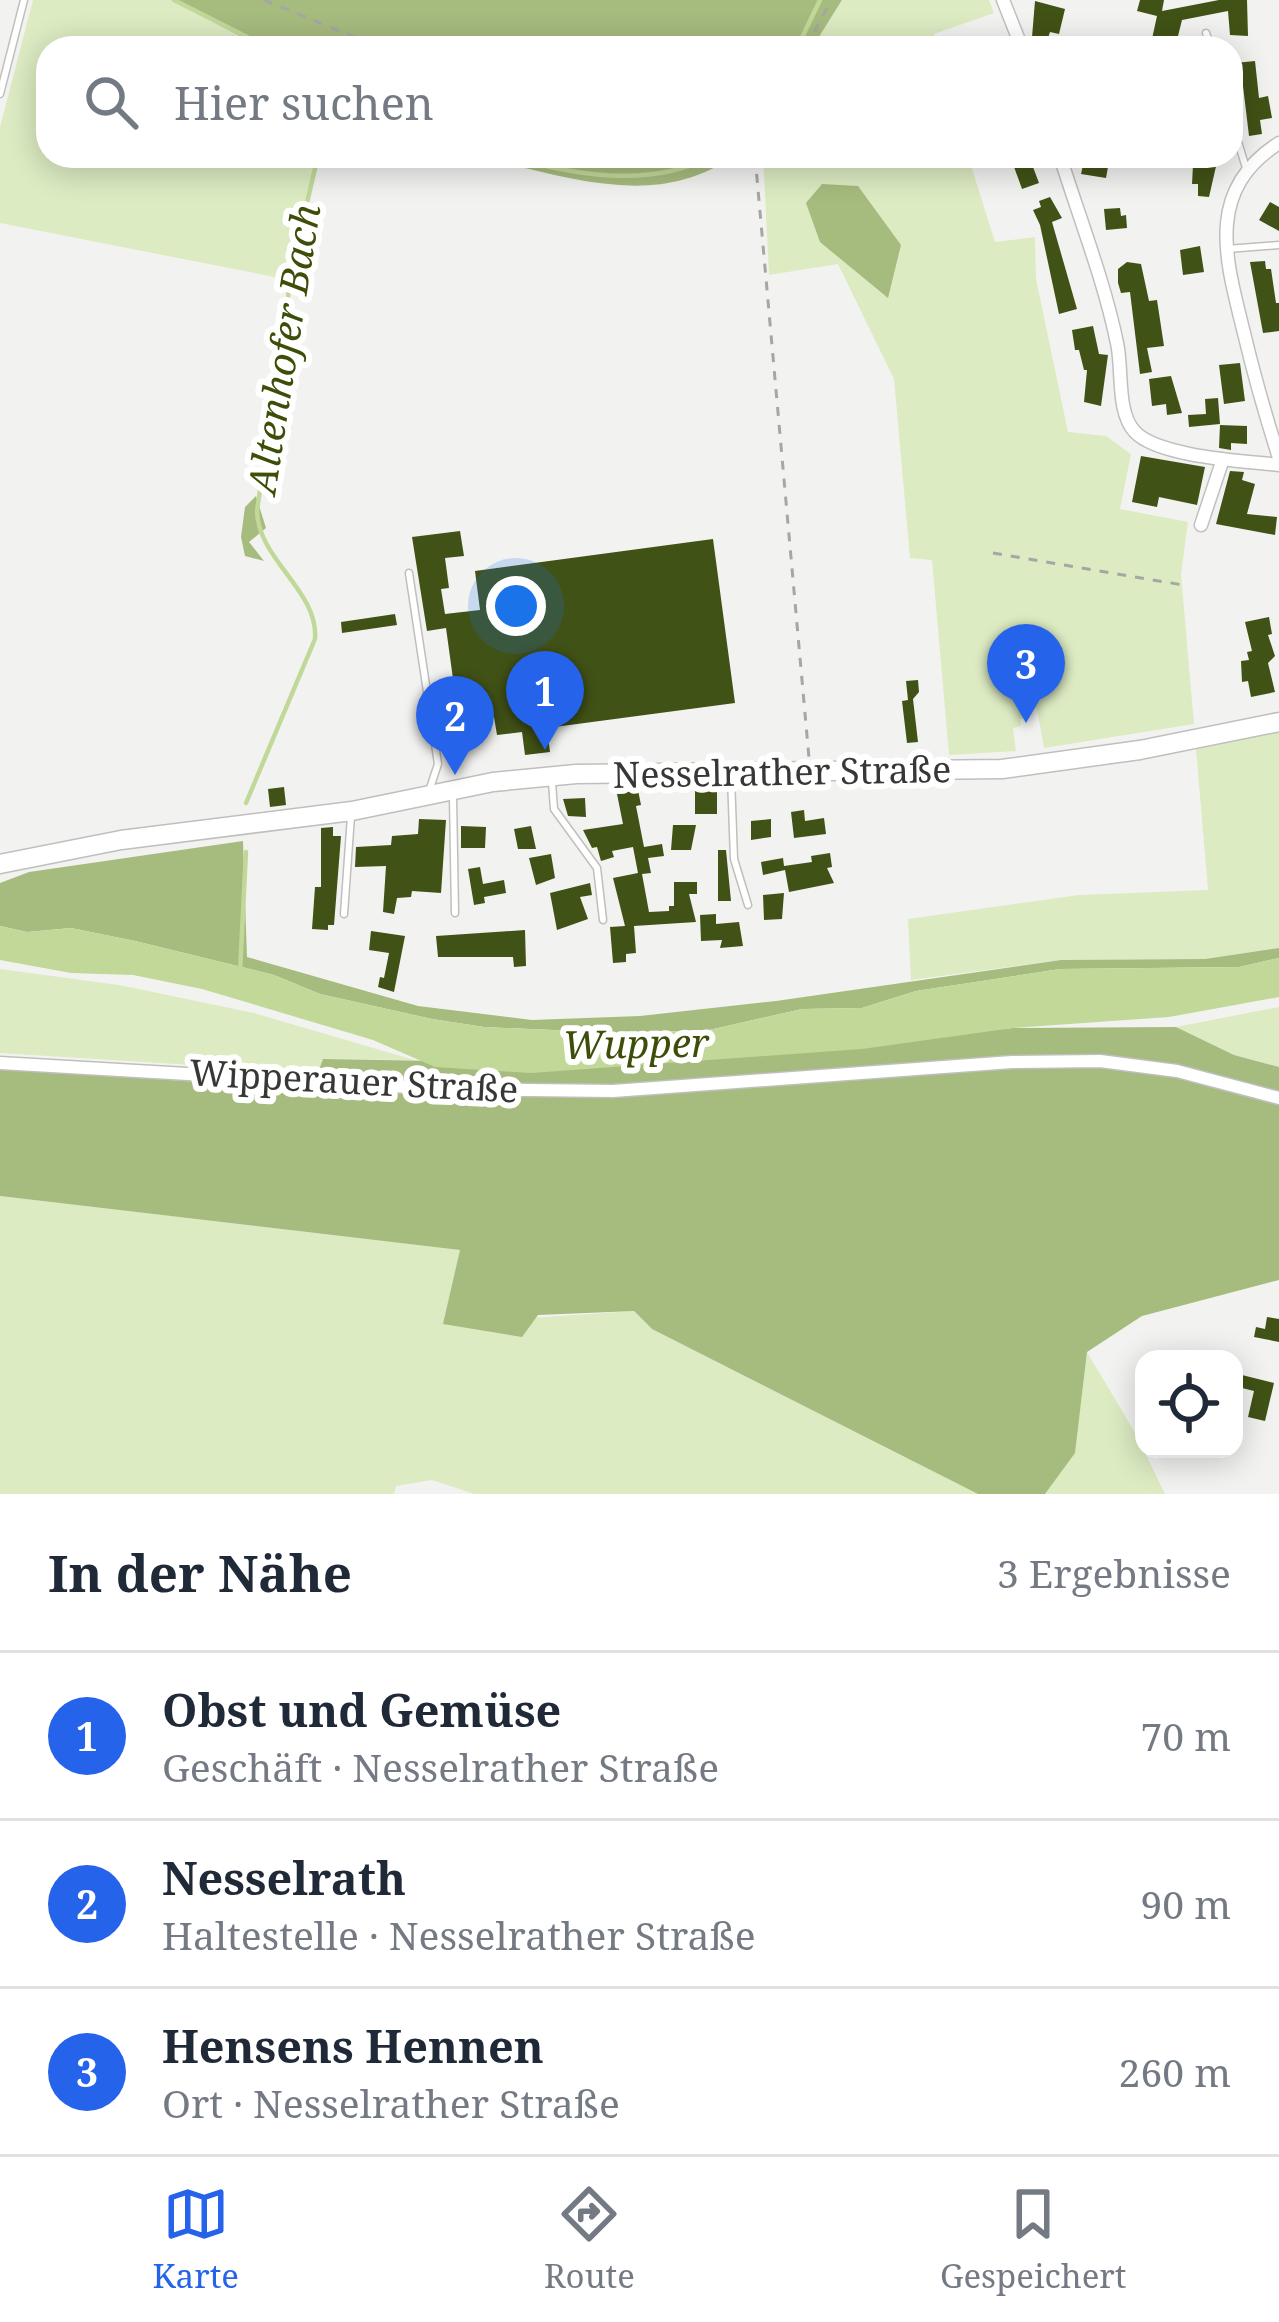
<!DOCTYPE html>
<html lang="de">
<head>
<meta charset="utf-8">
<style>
  :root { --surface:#fff; --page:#f2f2f3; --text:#1f2937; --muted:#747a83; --line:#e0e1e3; --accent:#2563eb }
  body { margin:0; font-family:"Noto Serif",serif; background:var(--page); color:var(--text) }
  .controls { position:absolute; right:36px; bottom:36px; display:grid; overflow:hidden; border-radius:24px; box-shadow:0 6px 30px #0003 }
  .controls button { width:108px; height:108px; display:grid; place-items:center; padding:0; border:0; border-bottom:3px solid var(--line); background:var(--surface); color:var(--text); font:60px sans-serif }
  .you { position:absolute; left:516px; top:606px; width:42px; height:42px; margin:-30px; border:9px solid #fff; border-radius:50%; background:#1a73e8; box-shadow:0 0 0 18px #1a73e833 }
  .badge { display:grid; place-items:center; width:78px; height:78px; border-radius:50%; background:var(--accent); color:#fff; font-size:39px; font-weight:700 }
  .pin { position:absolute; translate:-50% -99px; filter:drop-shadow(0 3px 6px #0008) }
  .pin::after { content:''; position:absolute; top:63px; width:42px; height:36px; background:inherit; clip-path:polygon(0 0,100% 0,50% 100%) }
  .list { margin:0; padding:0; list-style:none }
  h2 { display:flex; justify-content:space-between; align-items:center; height:156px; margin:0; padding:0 48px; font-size:51px }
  h2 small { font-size:39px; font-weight:400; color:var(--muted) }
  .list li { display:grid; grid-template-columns:78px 1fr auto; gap:36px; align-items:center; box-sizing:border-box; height:168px; padding:0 48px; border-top:3px solid var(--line) }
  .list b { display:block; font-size:45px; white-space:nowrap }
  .list p { margin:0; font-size:39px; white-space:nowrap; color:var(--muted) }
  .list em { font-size:39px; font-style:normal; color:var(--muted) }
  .icon { flex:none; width:66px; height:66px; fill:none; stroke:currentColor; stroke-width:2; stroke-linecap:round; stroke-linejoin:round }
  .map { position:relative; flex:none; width:1279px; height:1494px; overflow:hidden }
  .search { position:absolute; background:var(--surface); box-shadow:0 6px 30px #0003; left:36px; right:36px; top:36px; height:132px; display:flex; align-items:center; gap:30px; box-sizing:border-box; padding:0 42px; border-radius:36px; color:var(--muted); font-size:45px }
  .sheet { height:660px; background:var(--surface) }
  nav { display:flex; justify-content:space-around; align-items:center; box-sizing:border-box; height:168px; border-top:3px solid var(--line); background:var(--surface); font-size:33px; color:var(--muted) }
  nav a { display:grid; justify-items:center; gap:6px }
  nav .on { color:var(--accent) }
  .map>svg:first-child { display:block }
  .green { fill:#dcebc2 }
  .forest { fill:#a6bb7e }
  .water { fill:#c2d899 }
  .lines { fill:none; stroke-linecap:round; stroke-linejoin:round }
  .stream { stroke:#c2d899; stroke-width:4.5 }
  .building { fill:#415216 }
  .lane-casing { stroke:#bfc0bd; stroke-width:9 }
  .street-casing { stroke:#bfc0bd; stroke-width:15 }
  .secondary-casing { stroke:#bfc0bd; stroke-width:21 }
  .path { stroke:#a6a7a4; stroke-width:3; stroke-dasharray:9 9; stroke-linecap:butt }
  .lane { stroke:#fff; stroke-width:6 }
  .street { stroke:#fff; stroke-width:12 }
  .secondary { stroke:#fff; stroke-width:18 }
  .labels { text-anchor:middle; stroke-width:12; stroke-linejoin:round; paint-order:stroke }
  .street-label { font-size:36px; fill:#373836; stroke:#fff }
  .water-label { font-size:39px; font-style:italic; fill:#3d4e08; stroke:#fff }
</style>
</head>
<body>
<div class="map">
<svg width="1279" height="1494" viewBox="0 0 1279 1494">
  <rect width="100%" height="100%" fill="#f2f3f0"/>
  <path class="green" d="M33 0H172L262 48H48V156H323L314 176 295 281 0 223V127Z
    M842 0H989L994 13 934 34 937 48H812Z
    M763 156H968L995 242 1035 237 1036 279 1068 432 1106 436 1131 454 1120 509 1188 522 1181 574 1194 724 1044 748 1037 709 1028 704V717L1020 719 1021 726 1013 728 1016 751 949 755 932 560 910 558 894 379 838 264 769 275Z
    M1279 730V948L1205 959 1061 960 911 980 908 919 1079 895 1208 890 1196 749Z
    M0 969 119 985 254 1013 414 1060 323 1059 318 1073 0 1053Z
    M1279 1007V1067L1234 1055 1176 1027Z
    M0 1196 460 1250 444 1324 634 1311 652 1329 978 1494H474L432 1480 396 1486 394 1494H0Z
    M1087 1352 1137 1436 1165 1494H1045L1075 1452Z"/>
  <path class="forest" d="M172 0H842L812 48H262Z
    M475 156H733C655 212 561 175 475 156Z
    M822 184 858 186 901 245 888 298 820 242 806 203Z
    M256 496 266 528 249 542 264 561 245 556 241 537 245 507Z
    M243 841 247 957 418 1006 532 1020 640 1016 776 1001 1061 960 1205 959 1279 948V958L1239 967 1060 969 916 991 862 1008 802 1009 709 1030 621 1033 484 1027 432 1019 320 994 274 975 135 941 71 928 27 932 0 926V883L29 872Z
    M1176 1027 1234 1055 1279 1067V1280L1142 1316 1087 1352 1075 1453 1045 1494H978L652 1329 634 1311 538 1315 522 1337 443 1324 460 1250 0 1196V1069L312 1089 323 1059 621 1064 1013 1028Z"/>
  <path class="water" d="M0 926 27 932 71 928 135 941 274 975 320 994 432 1019 484 1027 621 1033 709 1030 802 1009 862 1008 916 991 1060 969 1239 967 1279 958V997L1169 1017 1013 1028 862 1049 531 1073 435 1067 373 1040 202 989 133 975 71 973 0 960Z"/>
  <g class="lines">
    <path class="stream" d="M174 0 269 48
      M797 48 820 0
      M507 156C573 175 650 189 712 156
      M246 803 315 639C319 591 258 560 257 511L293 262 318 156
      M240 972 246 852"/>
  </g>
  <path class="building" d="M1140 0H1164L1162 11 1219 0H1247L1248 36 1230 35 1228 11 1182 20 1175 48H1150L1157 16 1137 11Z
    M1035 1 1065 9 1059 34 1050 32 1047 41 1032 37Z
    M1255 61 1259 98 1268 96 1272 118 1260 120 1262 134 1249 136 1243 86H1238L1235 63Z
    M1085 156H1110L1106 178 1081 174Z
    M1030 159 1039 183 1022 189 1013 164Z
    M1201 159 1217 162 1209 197 1198 196V184H1192L1193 165Z
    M1050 197 1062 218 1052 222 1077 309 1059 314 1040 225 1033 210 1041 207 1039 201Z
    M1270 202 1279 207V231L1259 220Z
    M1120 208 1121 216 1126 215 1127 228 1106 230 1104 209Z
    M1200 246 1204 272 1183 275 1180 250Z
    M1265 261 1266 269H1271L1276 303H1279V331L1263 333 1250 262Z
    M1127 262 1141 264 1149 301 1157 300 1164 346 1147 348 1152 372 1140 374 1130 292 1121 293 1118 283V269Z
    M1093 326 1099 354 1108 355 1101 406 1084 402 1087 370H1084L1079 350H1075L1072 330Z
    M1240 363 1245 401 1224 404 1219 365Z
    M1171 376 1182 413 1167 415 1166 404 1152 406 1149 379Z
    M1218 398 1220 424 1189 427 1188 415 1206 414 1205 399Z
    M1220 425 1247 426V444L1231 443V450L1219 448Z
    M1141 456 1205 467 1197 505 1159 497 1157 507 1132 502Z
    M1230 471 1244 472 1242 480 1255 484 1247 514 1277 517 1275 535 1216 524Z
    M460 531 464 556 445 558 449 588 441 589 445 614 480 610 475 571 713 539 735 703 547 728 550 752 525 755 522 732 497 735 494 717 450 723 445 687 454 686 446 628 427 631 412 537Z
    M395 614 397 625 342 633 341 622Z
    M1269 617 1272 634 1268 635 1275 656 1268 663 1275 692 1251 697 1248 681 1242 682 1241 661 1249 660 1247 652 1252 651 1245 622Z
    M918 680 919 692 913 699 918 742 907 743 902 701 908 700 906 681Z
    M284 787 286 805 270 807 268 789Z
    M638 790 641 805 636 806 644 847 662 844 664 856 648 858 651 873 642 874 649 912 669 911V906H674V882H697V894H689L696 922 634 926 636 953 626 954V962L613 963 610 927 625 926 613 878 638 873 633 847 612 851 614 857 601 861 597 847 592 848 583 830 623 824 617 794Z
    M695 790H717V814H695Z
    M585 798 586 817 568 816 563 799Z
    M804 810 805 821 824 818 826 834 794 838 791 812Z
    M419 819 446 820 441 893 412 891 411 897 397 898 394 914 383 912 386 866 355 867 356 847 391 845 392 836 418 834Z
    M771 819V837L751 840V821Z
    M673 825H696L691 850H671Z
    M461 826 486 827 485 848H461Z
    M531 826 536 849H518L514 829Z
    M333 827V836H341L334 925H328V930L312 929 315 887H321V828Z
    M718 850H726L731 901H718Z
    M830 853 832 867 827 868 834 883 789 892 785 870 763 875 761 862 783 858 784 866 812 862 811 856Z
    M551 854 555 878 536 885 529 858Z
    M480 867 483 884 504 880 506 893 484 897 485 903 474 905 468 869Z
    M590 883 592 895 580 897 588 919 557 930 550 893Z
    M784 893 782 919 764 920 763 895Z
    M716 914V924L739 922 743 946 720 948 722 940 701 941 700 915Z
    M525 930 526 966 514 967 513 957H438L436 936Z
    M371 931 405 936 394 992 378 987 380 977 384 978 389 953 369 950Z
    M1267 1317 1279 1319V1342L1254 1337 1256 1327 1265 1329Z
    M1234 1373 1274 1383 1265 1421 1248 1417 1254 1391 1234 1386Z"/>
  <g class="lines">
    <g class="lane-casing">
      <path id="lane" d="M1206 33 1211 48
        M0 94 24 0
        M1231 119 1246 168
        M1227 249 1279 245
        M409 573 438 764 429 791
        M731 777 734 859 748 905
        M552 782 554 809 597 868 603 920
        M453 797 455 913
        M344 914 351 816"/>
    </g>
    <g class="street-casing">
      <path id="street" d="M1003 0 1022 48
        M1279 143C1204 191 1226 260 1244 333 1254 375 1266 417 1279 458
        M1060 156C1079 217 1104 280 1117 343 1123 369 1116 412 1135 432 1159 457 1245 461 1279 465
        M1201 525 1223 459
        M0 1063 444 1089 613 1091 1012 1062 1100 1061 1177 1071 1279 1098"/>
    </g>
    <g class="secondary-casing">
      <path id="secondary" d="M0 864 121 840 352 811 493 782 576 774 1002 769 1140 750 1279 722"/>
    </g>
    <path class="path" d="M264 0 381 48
      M806 48 831 0
      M755 156 809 758
      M993 553 1183 585"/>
    <use href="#lane" class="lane"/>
    <use href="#street" class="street"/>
    <use href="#secondary" class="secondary"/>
  </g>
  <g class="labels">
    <g class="street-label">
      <text transform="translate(782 772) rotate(-1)" y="13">Nesselrather Straße</text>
      <text transform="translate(354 1081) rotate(3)" y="13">Wipperauer Straße</text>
    </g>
    <g class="water-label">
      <text transform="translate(284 349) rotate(-81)" y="14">Altenhofer Bach</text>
      <text transform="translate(636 1044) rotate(-1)" y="14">Wupper</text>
    </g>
  </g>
</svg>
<div class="controls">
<button><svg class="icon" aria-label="locate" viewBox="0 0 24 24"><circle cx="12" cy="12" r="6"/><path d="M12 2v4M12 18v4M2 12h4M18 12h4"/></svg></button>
</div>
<div class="you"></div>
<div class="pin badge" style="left:545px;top:750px">1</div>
<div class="pin badge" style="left:455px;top:775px">2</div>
<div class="pin badge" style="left:1026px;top:723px">3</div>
<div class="search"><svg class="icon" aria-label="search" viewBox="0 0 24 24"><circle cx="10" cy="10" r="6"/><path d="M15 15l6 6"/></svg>Hier suchen</div>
</div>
<section class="sheet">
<h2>In der Nähe<small>3 Ergebnisse</small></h2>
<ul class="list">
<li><span class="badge">1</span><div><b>Obst und Gemüse</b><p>Geschäft · Nesselrather Straße</p></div><em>70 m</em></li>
<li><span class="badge">2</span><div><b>Nesselrath</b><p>Haltestelle · Nesselrather Straße</p></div><em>90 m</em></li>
<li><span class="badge">3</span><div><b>Hensens Hennen</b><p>Ort · Nesselrather Straße</p></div><em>260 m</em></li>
</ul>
</section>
<nav>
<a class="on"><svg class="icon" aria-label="map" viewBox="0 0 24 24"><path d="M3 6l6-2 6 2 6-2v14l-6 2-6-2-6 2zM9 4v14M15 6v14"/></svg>Karte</a>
<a><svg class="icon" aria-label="directions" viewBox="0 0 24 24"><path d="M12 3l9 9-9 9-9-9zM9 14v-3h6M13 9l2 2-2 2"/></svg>Route</a>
<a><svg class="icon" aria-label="saved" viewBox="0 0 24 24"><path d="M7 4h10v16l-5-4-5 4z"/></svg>Gespeichert</a>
</nav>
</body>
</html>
